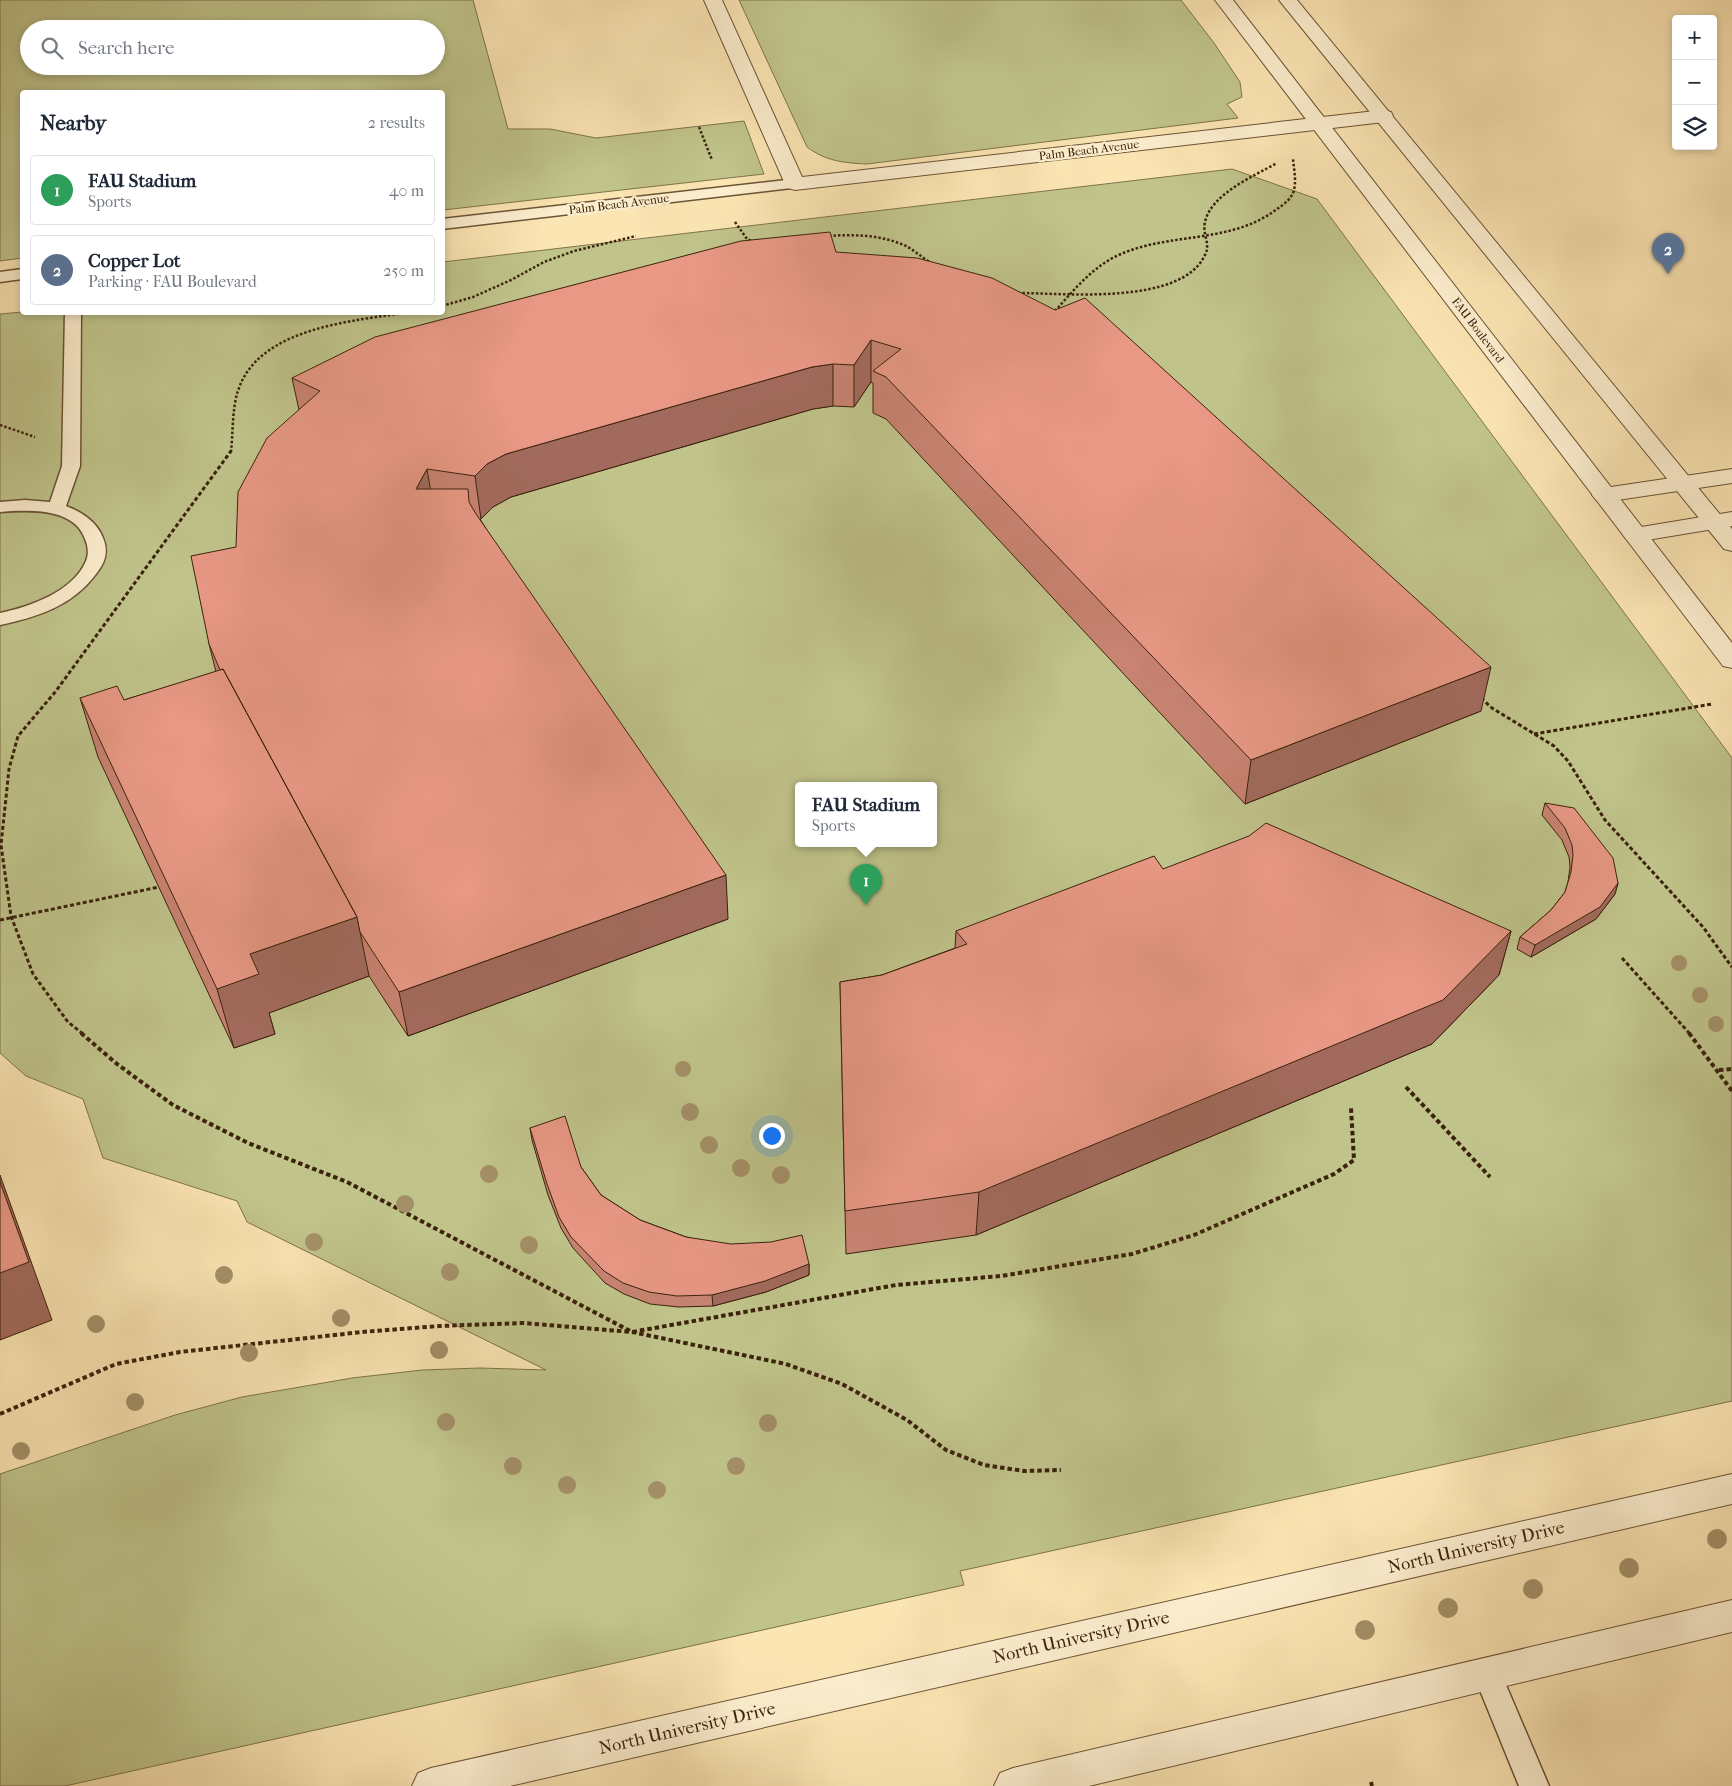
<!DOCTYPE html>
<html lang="en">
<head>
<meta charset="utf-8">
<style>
  :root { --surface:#fff; --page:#f6f6f7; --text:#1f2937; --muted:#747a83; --line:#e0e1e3; --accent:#1a73e8 }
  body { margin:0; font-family:"IM FELL French Canon",serif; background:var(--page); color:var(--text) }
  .controls { position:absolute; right:15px; top:15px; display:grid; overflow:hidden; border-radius:5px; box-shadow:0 2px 8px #0003 }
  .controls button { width:45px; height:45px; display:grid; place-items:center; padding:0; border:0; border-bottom:1px solid var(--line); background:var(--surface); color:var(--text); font:25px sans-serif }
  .you { position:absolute; left:771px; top:1135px; width:18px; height:18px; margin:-12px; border:4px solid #fff; border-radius:50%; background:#1a73e8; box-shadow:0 0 0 8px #1a73e833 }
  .badge { display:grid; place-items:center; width:32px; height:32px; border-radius:50%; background:var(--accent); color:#fff; font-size:16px; font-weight:700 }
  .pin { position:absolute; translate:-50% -41px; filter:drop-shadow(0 1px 2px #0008) }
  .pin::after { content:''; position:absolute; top:26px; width:18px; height:15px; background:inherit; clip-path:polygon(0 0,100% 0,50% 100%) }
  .popup { position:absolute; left:795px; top:782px; width:142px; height:65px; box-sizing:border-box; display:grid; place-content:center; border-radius:5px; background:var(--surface); filter:drop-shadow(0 1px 4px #0005); font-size:16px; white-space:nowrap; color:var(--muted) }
  .popup b { font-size:19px; color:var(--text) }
  .popup::after { content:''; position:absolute; left:50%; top:100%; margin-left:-10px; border:10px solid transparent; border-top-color:var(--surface) }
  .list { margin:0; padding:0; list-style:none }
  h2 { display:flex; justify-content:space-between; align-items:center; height:65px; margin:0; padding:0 20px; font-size:21px }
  h2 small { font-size:16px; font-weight:400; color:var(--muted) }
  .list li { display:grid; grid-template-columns:32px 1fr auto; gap:15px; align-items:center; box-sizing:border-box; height:70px; margin:0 10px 10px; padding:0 10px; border:1px solid var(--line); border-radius:5px }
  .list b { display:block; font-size:19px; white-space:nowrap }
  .list p { margin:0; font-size:16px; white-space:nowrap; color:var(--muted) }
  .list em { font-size:16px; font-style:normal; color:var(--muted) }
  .icon { flex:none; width:28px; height:28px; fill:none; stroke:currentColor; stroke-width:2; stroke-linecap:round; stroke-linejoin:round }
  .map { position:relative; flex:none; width:1732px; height:1786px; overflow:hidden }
  .search { position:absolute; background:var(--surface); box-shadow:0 2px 8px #0003; left:20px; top:20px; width:425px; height:55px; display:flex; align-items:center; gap:12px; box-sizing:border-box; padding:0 18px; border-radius:28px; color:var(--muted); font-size:19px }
  .panel { position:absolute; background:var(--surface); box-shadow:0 2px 8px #0003; left:20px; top:90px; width:425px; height:225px; border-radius:5px }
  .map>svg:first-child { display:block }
  .green { fill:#c0c48b; stroke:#7e734b; fill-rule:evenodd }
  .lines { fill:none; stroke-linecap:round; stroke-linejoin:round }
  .service-casing { stroke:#6b5335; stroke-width:3 }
  .minor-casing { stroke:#6b5335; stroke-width:2 }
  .tertiary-casing { stroke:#6b5335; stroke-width:2 }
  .path-far2 { stroke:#3b220b; stroke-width:2.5; stroke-dasharray:2.5 2; stroke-linecap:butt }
  .path-far1 { stroke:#3b220b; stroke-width:3; stroke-dasharray:4 2.5; stroke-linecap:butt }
  .path { stroke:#3b220b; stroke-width:4; stroke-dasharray:4.5 3; stroke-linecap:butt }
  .service { fill:#fceece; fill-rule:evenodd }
  .minor { fill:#fceece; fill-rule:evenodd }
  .tertiary { fill:#fceece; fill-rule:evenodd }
  .tree { fill:#a49068 }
  .wall { fill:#c88372; stroke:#3b220b }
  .shaded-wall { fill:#a26a5d; stroke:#3b220b }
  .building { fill:#e89885; stroke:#3b220b }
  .labels { text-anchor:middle; stroke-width:4.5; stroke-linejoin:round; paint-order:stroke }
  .far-street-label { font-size:12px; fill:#3b220b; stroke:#fceece }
  .near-street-label { font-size:18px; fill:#3b220b; stroke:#fceece }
</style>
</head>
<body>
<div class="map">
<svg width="1732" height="1786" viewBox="0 0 1732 1786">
  <rect width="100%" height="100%" fill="#fbe5b3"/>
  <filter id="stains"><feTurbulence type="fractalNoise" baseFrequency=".004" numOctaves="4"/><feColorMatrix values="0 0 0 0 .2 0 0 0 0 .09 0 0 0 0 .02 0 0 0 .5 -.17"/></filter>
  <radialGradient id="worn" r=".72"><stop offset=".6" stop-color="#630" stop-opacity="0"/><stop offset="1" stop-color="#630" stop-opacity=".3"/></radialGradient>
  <path class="green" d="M0 0H473L508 129H550L596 138 744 121 764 174 443 210 442 92H22V258L0 261ZM29 29H436V66H29Z
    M739 0H1181L1214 43 1240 82 1242 97 1227 104 1238 118 867 164C843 163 826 161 807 147Z
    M1232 169 1317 199 1732 758V1401L960 1571 964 1585 65 1786H0V1474L175 1415 242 1397 352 1378 422 1370 480 1368 546 1370 247 1222 237 1201 103 1158 83 1099 26 1076 0 1053V314L22 312H442L443 262ZM798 786H934V844H798Z"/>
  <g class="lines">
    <g class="service-casing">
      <path id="service" d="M795 179 800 181 803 184 800 187 442 229V219Z
        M22 269V279L0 282V272Z
        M65 312H81L80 466 66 506C82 512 97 522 103 538 109 552 105 563 96 574 72 606 38 617 0 625V613C29 607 73 592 86 561 89 554 88 546 85 539 74 507 27 510 0 512V502L25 500 50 502 62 466Z
        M1487 1660 1497 1664 1549 1786H1519L1473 1673 1477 1664Z"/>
    </g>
    <g class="minor-casing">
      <path id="minor" d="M704 0H722L802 177 1384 110 1391 112 1393 116 1391 120 1384 122 795 190 788 188 785 184Z
        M1732 469V483L1604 502 1596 500 1592 495 1596 490 1604 488Z
        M1732 512V526L1635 542 1627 540 1623 535 1627 530 1635 528Z"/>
    </g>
    <g class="tertiary-casing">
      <path id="tertiary" d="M1215 0H1233L1732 643V668L1723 666Z
        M1279 0H1297L1732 529V551L1724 549Z
        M1732 1474V1504L510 1786H412L418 1773 431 1768Z
        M1732 1600V1632L1089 1786H994L1000 1773 1013 1768Z"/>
    </g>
    <path class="path-far2" d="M699 127 712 160
      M735 222 747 239 752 241
      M829 236C855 234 884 235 908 247 916 252 923 258 931 263
      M1018 293C1065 293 1181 306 1205 255 1211 244 1202 234 1205 222 1211 194 1254 176 1277 163
      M442 306 473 297 511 280 544 262 574 251 636 236
      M1055 311C1074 290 1094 265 1121 254 1172 232 1231 244 1277 209 1283 205 1290 200 1293 193 1297 183 1294 170 1293 159
      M0 425 35 437
      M231 452C233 434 232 408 238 391 258 327 354 321 410 312"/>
    <path class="path-far1" d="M1481 698 1492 708 1554 746 1568 761 1605 820 1703 927 1732 967
      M1534 734 1712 704
      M0 920 159 887
      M1622 958 1690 1034
      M83 1034 68 1022 33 974 11 916 1 845 9 769 18 736 56 691 231 451"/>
    <path class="path" d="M81 1033 117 1064 173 1105 248 1143 347 1182 632 1332 896 1285 1001 1276 1132 1254 1194 1235 1334 1174 1354 1160 1351 1108
      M1689 1033 1732 1091
      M1719 1070 1732 1069
      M1406 1087 1490 1177
      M0 1414 116 1364 180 1352 362 1332 439 1326 523 1323 632 1332 786 1364 842 1384 907 1420 946 1450 984 1465 1024 1471 1061 1470
      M1371 1782 1372 1786"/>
    <use href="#service" class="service"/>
    <use href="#minor" class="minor"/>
    <use href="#tertiary" class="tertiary"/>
  </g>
  <g class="tree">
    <circle cx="1679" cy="963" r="8"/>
    <circle cx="1700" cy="995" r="8"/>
    <circle cx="1716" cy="1024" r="8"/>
    <circle cx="683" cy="1069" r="8"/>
    <circle cx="690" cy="1112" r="9"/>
    <circle cx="709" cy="1145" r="9"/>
    <circle cx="741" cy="1168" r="9"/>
    <circle cx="489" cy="1174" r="9"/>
    <circle cx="781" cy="1175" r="9"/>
    <circle cx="405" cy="1204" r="9"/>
    <circle cx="314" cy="1242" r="9"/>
    <circle cx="529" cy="1245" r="9"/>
    <circle cx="450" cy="1272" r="9"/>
    <circle cx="224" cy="1275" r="9"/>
    <circle cx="341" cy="1318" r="9"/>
    <circle cx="96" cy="1324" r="9"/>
    <circle cx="439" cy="1350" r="9"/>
    <circle cx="249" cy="1353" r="9"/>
    <circle cx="135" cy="1402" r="9"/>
    <circle cx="446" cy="1422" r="9"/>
    <circle cx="768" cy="1423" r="9"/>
    <circle cx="21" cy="1451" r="9"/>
    <circle cx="513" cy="1466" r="9"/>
    <circle cx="736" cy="1466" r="9"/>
    <circle cx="567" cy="1485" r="9"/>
    <circle cx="657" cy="1490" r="9"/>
    <circle cx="1717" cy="1539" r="10"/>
    <circle cx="1629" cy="1568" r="10"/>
    <circle cx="1533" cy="1589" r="10"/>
    <circle cx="1448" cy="1608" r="10"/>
    <circle cx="1365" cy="1630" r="10"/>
  </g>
  <path class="wall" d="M836 252 1481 711 1245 804 886 419 873 413V383L871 382 854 407 833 406 813 409 511 497 493 507 481 519H480L728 919 408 1036 369 976 269 1013 275 1034 234 1048 98 757 80 698 124 700 216 672 209 644 236 547 299 410 292 378Z
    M1545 803 1618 883 1615 894 1596 919 1531 957 1517 949 1520 937 1551 910 1565 892 1568 882 1570 867 1569 857 1562 840 1542 815Z
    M1163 869 1511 931 1499 975 1432 1044 976 1235 846 1254 840 982 882 975 955 948 956 931Z
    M530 1128 581 1167 601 1195 640 1220 686 1237 809 1264V1275L766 1292 713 1306 679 1307 650 1304 624 1294 605 1283 573 1248 561 1228 548 1195 532 1140Z"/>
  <path class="shaded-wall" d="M871 340V382L854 407V365Z
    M833 364V406L813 409 511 497 493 507 481 519 475 476 487 464 506 454 812 367Z
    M427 469 434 511 416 489Z
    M1491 667 1481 711 1245 804 1251 760Z
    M726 875 728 919 408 1036 399 992Z
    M1618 883 1615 894 1596 919 1531 957 1535 945Z
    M357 917 369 976 269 1013 275 1034 234 1048 217 989 250 954Z
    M1511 931 1499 975 1432 1044 976 1235 979 1192Z
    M0 1175 52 1320 0 1340Z
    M809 1264V1275L766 1292 713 1306 712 1295Z"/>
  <path class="building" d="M830 232 836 252 917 258 992 278 1055 310 1085 298 1491 667 1251 760 886 377 873 371 901 349 871 340 854 365 833 364 812 367 506 454 487 464 475 476 427 469 416 489H468L469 502 476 514 726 875 399 992 360 932 357 917 223 669 220 670 209 644 191 556 236 547 238 492 267 438 320 391 292 378 375 337 741 241Z
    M223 669 357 917 250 954 259 974 217 989 80 698 117 686 124 700Z
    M1545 803 1574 808 1613 858 1618 883 1600 907 1535 945 1520 937 1551 910 1565 892 1571 872 1573 855 1572 845 1565 828Z
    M1266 823 1511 931 1443 1000 979 1192 845 1211 840 982 882 975 967 944 956 931 1154 856 1163 869 1249 836Z
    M565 1116 581 1167 601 1195 640 1220 686 1237 731 1244 771 1242 802 1235 809 1264 765 1281 712 1295 677 1296 649 1292 623 1283 604 1271 571 1237 559 1217 547 1184 530 1128Z
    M0 1182 29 1262 0 1273Z"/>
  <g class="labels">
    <g class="far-street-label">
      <text transform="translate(1089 150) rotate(-7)" y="4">Palm Beach Avenue</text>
      <text transform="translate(619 204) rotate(-7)" y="4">Palm Beach Avenue</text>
      <text transform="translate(1478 330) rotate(53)" y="4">FAU Boulevard</text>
    </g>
    <g class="near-street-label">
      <text transform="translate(1476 1547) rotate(-13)" y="6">North University Drive</text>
      <text transform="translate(1081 1637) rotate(-13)" y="6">North University Drive</text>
      <text transform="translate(687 1728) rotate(-13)" y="6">North University Drive</text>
    </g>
  </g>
  <rect width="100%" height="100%" filter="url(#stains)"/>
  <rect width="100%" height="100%" fill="url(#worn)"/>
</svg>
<div class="controls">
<button>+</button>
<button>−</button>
<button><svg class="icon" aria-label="layers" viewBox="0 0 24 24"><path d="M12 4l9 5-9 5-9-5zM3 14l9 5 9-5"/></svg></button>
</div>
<div class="you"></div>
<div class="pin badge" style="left:866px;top:905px;background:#2e9e5b">1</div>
<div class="popup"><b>FAU Stadium</b>Sports</div>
<div class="pin badge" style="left:1668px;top:274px;background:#5c6f8a">2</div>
<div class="search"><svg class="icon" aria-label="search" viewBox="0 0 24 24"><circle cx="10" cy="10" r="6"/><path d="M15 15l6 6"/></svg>Search here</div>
<section class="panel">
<h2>Nearby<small>2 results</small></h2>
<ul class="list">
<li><span class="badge" style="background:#2e9e5b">1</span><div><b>FAU Stadium</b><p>Sports</p></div><em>40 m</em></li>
<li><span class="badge" style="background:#5c6f8a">2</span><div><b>Copper Lot</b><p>Parking · FAU Boulevard</p></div><em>250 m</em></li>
</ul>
</section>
</div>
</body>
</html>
